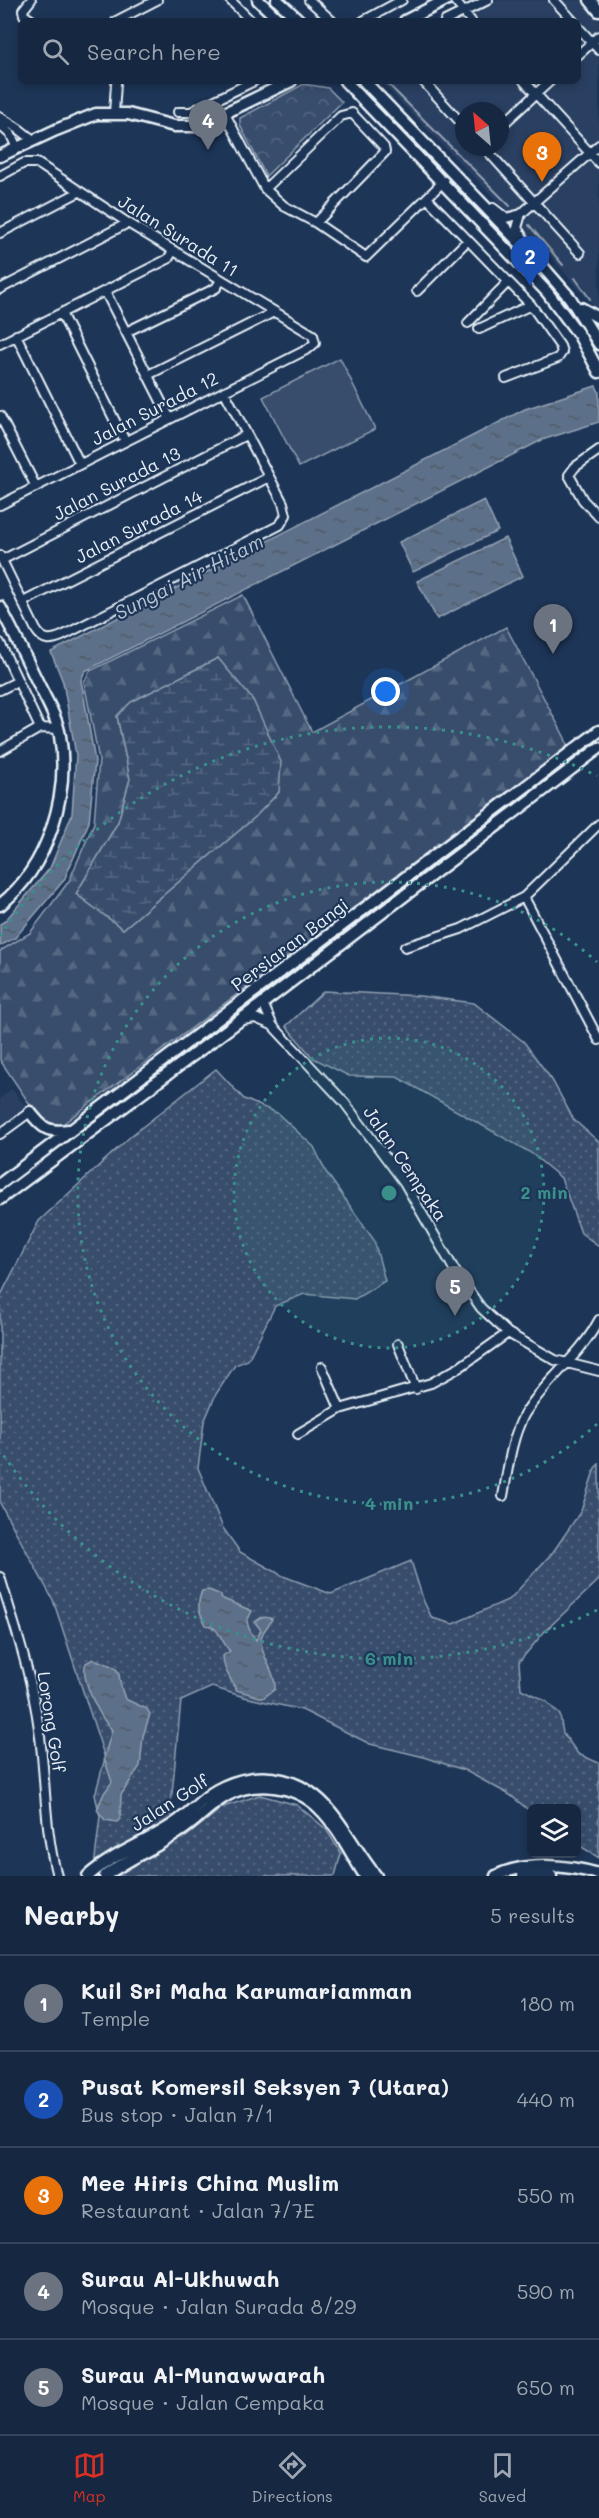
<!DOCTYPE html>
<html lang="en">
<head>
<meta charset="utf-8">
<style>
  :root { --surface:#162841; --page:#1f3048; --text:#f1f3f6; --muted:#9ea6b1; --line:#35445a; --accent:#d93025 }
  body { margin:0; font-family:Mali,sans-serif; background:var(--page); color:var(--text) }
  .controls { position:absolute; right:18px; bottom:18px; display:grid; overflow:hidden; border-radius:9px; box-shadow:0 3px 9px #0003 }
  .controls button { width:54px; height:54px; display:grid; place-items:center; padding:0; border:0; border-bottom:2px solid var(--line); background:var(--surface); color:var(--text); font:30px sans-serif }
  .compass { position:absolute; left:455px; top:102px; width:54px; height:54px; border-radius:50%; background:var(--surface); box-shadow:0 3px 9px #0003; rotate:333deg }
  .you { position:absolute; left:386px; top:692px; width:21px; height:21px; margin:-15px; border:4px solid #fff; border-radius:50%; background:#1a73e8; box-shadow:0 0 0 9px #1a73e833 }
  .badge { display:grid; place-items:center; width:39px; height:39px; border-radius:50%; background:var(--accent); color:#fff; font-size:20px; font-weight:700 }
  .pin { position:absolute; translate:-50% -50px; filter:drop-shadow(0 2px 3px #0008) }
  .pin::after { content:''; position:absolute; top:32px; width:21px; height:18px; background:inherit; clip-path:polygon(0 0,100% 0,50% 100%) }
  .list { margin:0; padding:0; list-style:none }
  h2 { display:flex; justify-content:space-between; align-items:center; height:78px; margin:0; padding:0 24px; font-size:26px }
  h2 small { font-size:20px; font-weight:400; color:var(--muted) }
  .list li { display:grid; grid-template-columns:39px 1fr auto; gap:18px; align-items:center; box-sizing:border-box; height:96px; padding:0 24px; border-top:2px solid var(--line) }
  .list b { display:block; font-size:22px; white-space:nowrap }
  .list p { margin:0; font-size:20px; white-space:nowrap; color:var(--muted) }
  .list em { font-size:20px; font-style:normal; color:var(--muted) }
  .icon { flex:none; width:33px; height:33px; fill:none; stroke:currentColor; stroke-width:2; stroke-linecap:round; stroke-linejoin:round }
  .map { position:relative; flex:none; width:599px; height:1876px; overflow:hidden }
  .search { position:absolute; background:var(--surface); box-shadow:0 3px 9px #0003; left:18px; right:18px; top:18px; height:66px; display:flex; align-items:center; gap:15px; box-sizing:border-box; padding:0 21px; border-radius:9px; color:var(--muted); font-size:22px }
  .sheet { height:558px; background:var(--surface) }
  nav { display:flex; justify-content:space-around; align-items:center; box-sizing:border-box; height:84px; border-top:2px solid var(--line); background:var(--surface); font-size:16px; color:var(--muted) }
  nav a { display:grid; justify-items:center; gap:3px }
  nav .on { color:var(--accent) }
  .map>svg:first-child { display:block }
  .built { fill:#2a4162; fill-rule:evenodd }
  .grass { fill:url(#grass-dots); stroke:#909fb2; stroke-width:1.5 }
  .forest { fill:url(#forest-firs); stroke:#909fb2; stroke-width:1.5; fill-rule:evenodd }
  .wetland { fill:url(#wetland-marsh); stroke:#909fb2; stroke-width:1.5 }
  .park { fill:url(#park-crowns); stroke:#909fb2; stroke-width:1.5 }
  .pitch { fill:#374d6c; stroke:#909fb2; stroke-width:1.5 }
  .water { fill:url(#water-ripples); stroke:#95a4b5; stroke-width:1.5 }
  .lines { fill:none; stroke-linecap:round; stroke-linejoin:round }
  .stream { stroke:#95a4b5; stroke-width:2 }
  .street-casing { stroke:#e8f1f8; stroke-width:12 }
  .secondary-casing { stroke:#e8f1f8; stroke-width:15 }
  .street { stroke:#1d3557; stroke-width:8 }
  .secondary { stroke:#1d3557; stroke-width:10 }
  .ring { fill:none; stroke:#3a8f8a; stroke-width:3; stroke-dasharray:3 6 }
  .labels { text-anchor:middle; stroke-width:4.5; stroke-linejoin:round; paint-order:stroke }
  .street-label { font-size:18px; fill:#e8f1f8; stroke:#1d3557 }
  .water-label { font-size:20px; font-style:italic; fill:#b7c4d1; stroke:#1d3557 }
  .centre { fill:#3a8f8a; stroke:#1d3557; stroke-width:3 }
  .ring-label { font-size:18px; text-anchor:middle; font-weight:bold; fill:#3a8f8a; stroke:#1d3557; stroke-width:4.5; stroke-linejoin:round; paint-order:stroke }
</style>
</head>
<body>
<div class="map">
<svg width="599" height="1876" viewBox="0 0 599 1876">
  <defs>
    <pattern id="grass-dots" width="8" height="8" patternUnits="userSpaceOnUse" patternTransform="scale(1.5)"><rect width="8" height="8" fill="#374d6c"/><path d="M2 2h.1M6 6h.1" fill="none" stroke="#546782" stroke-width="1.8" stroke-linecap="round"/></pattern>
    <pattern id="forest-firs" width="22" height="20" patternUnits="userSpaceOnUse" patternTransform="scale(1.5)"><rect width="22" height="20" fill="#374d6c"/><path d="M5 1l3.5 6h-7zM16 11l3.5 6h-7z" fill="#546782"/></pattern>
    <pattern id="wetland-marsh" width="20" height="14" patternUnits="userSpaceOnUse" patternTransform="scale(1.5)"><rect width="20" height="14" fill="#374d6c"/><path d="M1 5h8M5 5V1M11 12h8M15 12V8" fill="none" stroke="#546782"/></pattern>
    <pattern id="park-crowns" width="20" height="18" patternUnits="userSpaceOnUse" patternTransform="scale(1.5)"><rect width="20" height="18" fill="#374d6c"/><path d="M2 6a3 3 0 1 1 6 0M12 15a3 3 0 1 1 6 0" fill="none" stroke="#546782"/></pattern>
    <pattern id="water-ripples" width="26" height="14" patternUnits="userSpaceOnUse" patternTransform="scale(1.5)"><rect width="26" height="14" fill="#5d7089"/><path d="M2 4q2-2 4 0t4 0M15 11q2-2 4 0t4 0" fill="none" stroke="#505a66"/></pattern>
  </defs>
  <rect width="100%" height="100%" fill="#1d3557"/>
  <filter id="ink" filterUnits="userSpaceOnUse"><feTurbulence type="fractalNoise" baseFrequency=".0167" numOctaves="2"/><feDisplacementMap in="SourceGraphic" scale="12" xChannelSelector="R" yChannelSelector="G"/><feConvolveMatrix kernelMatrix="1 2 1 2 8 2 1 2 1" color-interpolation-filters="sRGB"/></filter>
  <g filter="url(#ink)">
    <path class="built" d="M478 0H581L599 21V312L544 249 380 81H578V21H434ZM464 111H500V147H464Z
      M12 1089 28 1110 0 1131V1098Z"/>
    <path class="grass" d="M324 991 420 996 474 1003 524 1042 552 1080 574 1120 599 1142V1246L581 1233 561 1178 531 1153 397 1077 349 1076 313 1058 286 1026Z
      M216 1069 244 1099 277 1113 314 1147 326 1172 374 1240 385 1281 355 1299 304 1294 275 1306 248 1360 235 1365 216 1394 204 1422 198 1468 223 1528 240 1552 283 1576 331 1594 411 1561 424 1602 432 1618 453 1624 510 1599 553 1552 581 1511 595 1468 599 1464V1580L545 1631 519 1662 521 1689 546 1701 560 1715 563 1733 578 1754 599 1763V1858L577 1844 576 1808H532L531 1812 510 1795 464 1770 420 1756 370 1744 302 1710 244 1697 212 1687 181 1701 170 1814 186 1837 223 1807 260 1795 297 1805 326 1829 341 1853 335 1876H93L100 1816 95 1795 105 1758 53 1600 0 1503V1297L39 1221 132 1135Z"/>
    <path class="forest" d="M243 595 312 732 506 627 565 738 568 748 60 1126 48 1124 39 1118 0 1060V951L30 933 69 881 94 823 99 760 84 682 90 671ZM218 658 279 792 254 818 123 929 76 894 118 822 130 779 117 716 131 702Z"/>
    <path class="wetland" d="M218 658 253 700 281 762 279 792 254 818 123 929 76 894 118 822 130 779 117 716 131 702Z"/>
    <path class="park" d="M304 84 328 88 342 102 266 176 240 125V118Z"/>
    <path class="pitch" d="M340 358 375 429 299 467 263 397Z"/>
    <path class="water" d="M596 386 599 392V422L542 440 85 671 81 680 95 761 89 822 64 880 15 938 0 946V924L5 921 50 868 72 814 76 755 63 682 51 652 525 409Z
      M484 500 498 531 413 572 399 542Z
      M505 538 523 576 437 619 417 581Z
      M209 1590 221 1595V1598L252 1611 247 1621C248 1628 252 1635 256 1640L261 1630 255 1622C261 1617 265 1616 272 1619 269 1626 264 1629 262 1635 257 1653 276 1669 275 1689L263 1698 236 1690C231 1678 223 1670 223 1656L230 1651C221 1642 219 1626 206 1625 199 1612 196 1605 202 1591Z
      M93 1659C130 1671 113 1670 125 1699L147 1709 150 1714 143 1736 140 1766 121 1795 120 1819 117 1822 105 1820 97 1810 104 1793 112 1782 104 1758 112 1730C101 1719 79 1678 86 1663Z"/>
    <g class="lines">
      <path class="stream" d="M385 81 510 206
        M529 225 563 265
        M575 278 590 299"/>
      <g class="street-casing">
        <path id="street" d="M31 0 23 10 24 15 33 21
          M230 0 251 21
          M309 0 332 21
          M454 0 471 21
          M554 0 573 21
          M116 21 157 0
          M363 21 402 0
          M445 21 488 0
          M578 27 599 50
          M578 55 599 36
          M423 81 464 126
          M524 81 599 163
          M178 112H191L254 81
          M114 113 116 84
          M225 114 265 189 284 206 316 223 366 257 444 181
          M0 117 19 129 33 140
          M0 125 11 135 17 148
          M500 127 550 81
          M484 147 580 253
          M0 176 24 163H37L128 223 313 335 315 343 308 349 0 505
          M265 189 341 116 352 113 384 147 385 152 316 223
          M427 198 531 305 560 346 562 352 558 358 506 378
          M493 208 506 218 521 214 599 145
          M521 214 517 228 529 247
          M0 233 79 192
          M0 289 128 223
          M105 291 170 419
          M417 291 468 240
          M61 313 125 441
          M468 323 508 282
          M479 329 531 305
          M126 332 216 288 221 280
          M16 335 80 464
          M0 344 168 259 173 251
          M148 375 274 312
          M0 416 36 487
          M599 450 575 467 569 475 583 500 599 517
          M0 556 36 630C43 641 50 641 62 636L280 525 286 515 283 503 224 391
          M2 560 246 435
          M23 602 269 477
          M0 643 40 728 58 729
          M0 690 18 681
          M0 751 40 728
          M524 897 599 1040
          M405 947 461 929 524 897 599 824
          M263 1003 272 1024
          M243 1020 255 1018 272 1025 344 1102 404 1182 455 1271 481 1308 508 1333 555 1360 599 1371
          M0 1134 30 1112
          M398 1344 416 1389
          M322 1367 340 1409
          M298 1434 340 1409 431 1383 460 1367 508 1333
          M503 1496C508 1469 511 1439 524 1415 545 1380 579 1358 599 1320
          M0 1577C15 1627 32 1677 39 1729 46 1777 44 1829 57 1876"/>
      </g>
      <g class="secondary-casing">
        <path id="secondary" d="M258 0 280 21
          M277 0 300 21
          M590 0 599 11
          M405 21 446 0
          M345 81 547 292 579 335 599 372
          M364 81 543 267 570 298 599 344
          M0 156 56 130 96 114H128L174 126H198L291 81
          M581 308 599 318
          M0 607C13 631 25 656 37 681 45 698 57 717 60 736 70 795 48 867 0 905
          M30 1112C42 1128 48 1133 69 1130
          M0 1184 599 731
          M0 1199 263 1003 599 748
          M88 1876C115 1852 149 1842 178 1821 191 1812 202 1798 217 1790 237 1779 261 1774 283 1780 333 1793 346 1840 376 1876
          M105 1876C128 1859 155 1848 179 1832 196 1822 209 1805 226 1796 254 1780 295 1784 319 1808 338 1826 351 1854 365 1876
          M496 1876C526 1861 567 1865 599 1874
          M523 1876H551"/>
      </g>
      <use href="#street" class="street"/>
      <use href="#secondary" class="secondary"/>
    </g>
  </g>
  <circle cx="389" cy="1193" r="155" fill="#3a8f8a" fill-opacity=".12"/>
  <g class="ring">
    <circle cx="389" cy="1193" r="155"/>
    <path d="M597 1424A311 311 0 1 1 597 962"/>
    <path d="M597 1610A466 466 0 0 1 0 1450M0 936A466 466 0 0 1 597 776"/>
  </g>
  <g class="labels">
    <g class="street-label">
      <text transform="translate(178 236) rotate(32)" y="6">Jalan Surada 11</text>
      <text transform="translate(155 409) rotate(-27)" y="6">Jalan Surada 12</text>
      <text transform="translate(117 484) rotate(-27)" y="6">Jalan Surada 13</text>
      <text transform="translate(139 527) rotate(-27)" y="6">Jalan Surada 14</text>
      <text transform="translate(290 945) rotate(-37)" y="6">Persiaran Bangi</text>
      <text transform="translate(405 1164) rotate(56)" y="6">Jalan Cempaka</text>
      <text transform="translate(51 1722) rotate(81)" y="6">Lorong Golf</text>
      <text transform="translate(170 1803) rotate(-33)" y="6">Jalan Golf</text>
    </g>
    <g class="water-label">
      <text transform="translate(189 577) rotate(-27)" y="7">Sungai Air Hitam</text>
    </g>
  </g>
  <circle cx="389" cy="1193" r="9" class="centre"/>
  <g class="ring-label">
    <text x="544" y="1199">2 min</text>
    <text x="389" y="1510">4 min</text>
    <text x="389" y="1665">6 min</text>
  </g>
</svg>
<div class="controls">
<button><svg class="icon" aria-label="layers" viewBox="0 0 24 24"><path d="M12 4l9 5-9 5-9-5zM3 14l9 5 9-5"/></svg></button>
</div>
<svg class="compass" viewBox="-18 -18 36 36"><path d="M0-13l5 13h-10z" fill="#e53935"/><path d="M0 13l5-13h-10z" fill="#9ea6b1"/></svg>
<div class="you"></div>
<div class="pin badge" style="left:553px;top:654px;background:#6b7280">1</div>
<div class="pin badge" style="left:530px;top:286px;background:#1a4fb4">2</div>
<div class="pin badge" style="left:542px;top:182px;background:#e8710a">3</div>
<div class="pin badge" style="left:208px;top:150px;background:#6b7280">4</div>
<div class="pin badge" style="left:455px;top:1316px;background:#6b7280">5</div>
<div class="search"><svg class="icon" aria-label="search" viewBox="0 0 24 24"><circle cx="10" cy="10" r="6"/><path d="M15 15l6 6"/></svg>Search here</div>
</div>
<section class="sheet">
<h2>Nearby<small>5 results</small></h2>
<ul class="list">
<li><span class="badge" style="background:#6b7280">1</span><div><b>Kuil Sri Maha Karumariamman</b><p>Temple</p></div><em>180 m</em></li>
<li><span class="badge" style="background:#1a4fb4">2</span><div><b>Pusat Komersil Seksyen 7 (Utara)</b><p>Bus stop · Jalan 7/1</p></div><em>440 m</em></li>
<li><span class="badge" style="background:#e8710a">3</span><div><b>Mee Hiris China Muslim</b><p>Restaurant · Jalan 7/7E</p></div><em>550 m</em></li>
<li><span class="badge" style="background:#6b7280">4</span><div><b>Surau Al-Ukhuwah</b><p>Mosque · Jalan Surada 8/29</p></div><em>590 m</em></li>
<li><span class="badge" style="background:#6b7280">5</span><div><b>Surau Al-Munawwarah</b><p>Mosque · Jalan Cempaka</p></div><em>650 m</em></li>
</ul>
</section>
<nav>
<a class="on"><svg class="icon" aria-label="map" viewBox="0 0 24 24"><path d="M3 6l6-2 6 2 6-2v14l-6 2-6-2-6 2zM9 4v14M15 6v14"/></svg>Map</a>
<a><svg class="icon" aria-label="directions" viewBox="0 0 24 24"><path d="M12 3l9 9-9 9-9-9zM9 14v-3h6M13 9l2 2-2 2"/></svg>Directions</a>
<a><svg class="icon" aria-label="saved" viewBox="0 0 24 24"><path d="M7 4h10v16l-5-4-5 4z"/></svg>Saved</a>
</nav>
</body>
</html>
